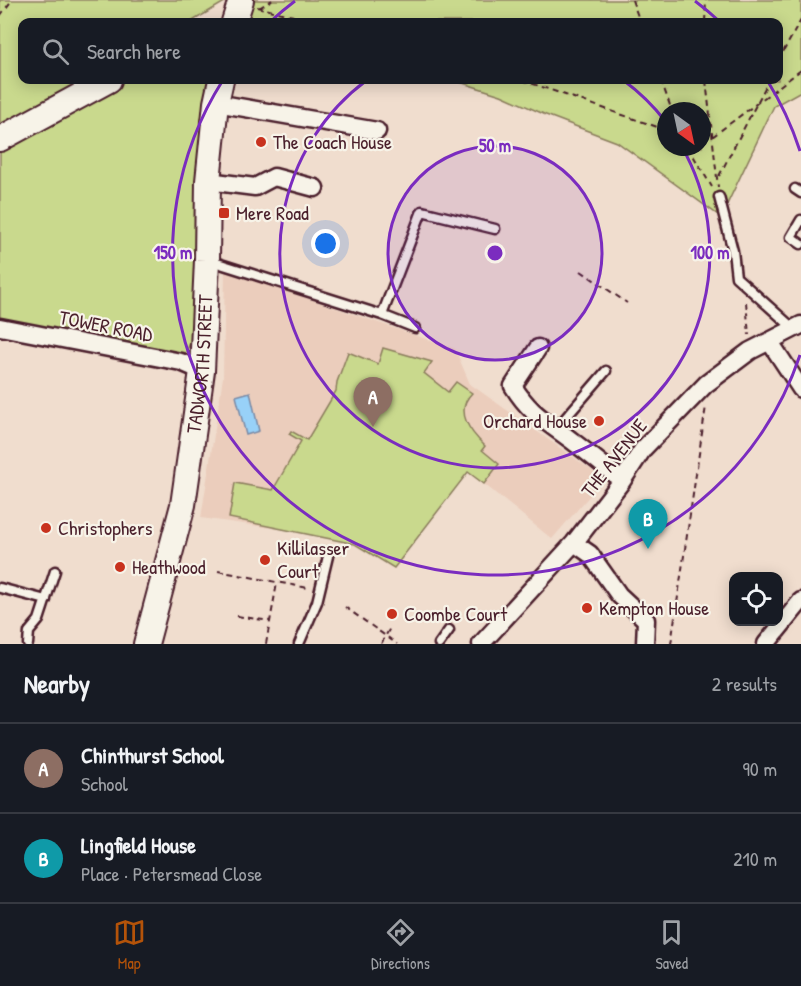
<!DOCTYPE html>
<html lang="en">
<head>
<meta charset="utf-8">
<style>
  :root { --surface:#171b24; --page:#242831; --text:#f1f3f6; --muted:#9ea1a6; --line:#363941; --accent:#b45309 }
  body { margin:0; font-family:"Patrick Hand",sans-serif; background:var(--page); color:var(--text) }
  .controls { position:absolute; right:18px; bottom:18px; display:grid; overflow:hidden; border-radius:12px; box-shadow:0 3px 15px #0003 }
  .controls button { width:54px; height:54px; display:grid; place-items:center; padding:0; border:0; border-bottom:2px solid var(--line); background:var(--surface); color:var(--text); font:30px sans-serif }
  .compass { position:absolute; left:657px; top:102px; width:54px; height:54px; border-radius:50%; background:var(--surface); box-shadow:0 3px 15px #0003; rotate:147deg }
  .you { position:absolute; left:326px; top:244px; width:21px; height:21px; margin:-15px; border:4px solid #fff; border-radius:50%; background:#1a73e8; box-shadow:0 0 0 9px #1a73e833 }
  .badge { display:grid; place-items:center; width:39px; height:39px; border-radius:50%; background:var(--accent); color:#fff; font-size:20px; font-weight:700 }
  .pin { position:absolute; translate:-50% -50px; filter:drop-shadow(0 2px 3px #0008) }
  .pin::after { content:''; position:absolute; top:32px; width:21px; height:18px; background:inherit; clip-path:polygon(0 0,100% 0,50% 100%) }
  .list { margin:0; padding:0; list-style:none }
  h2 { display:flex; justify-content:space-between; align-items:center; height:78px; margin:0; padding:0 24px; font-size:26px }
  h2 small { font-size:20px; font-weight:400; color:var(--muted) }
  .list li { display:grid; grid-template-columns:39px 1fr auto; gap:18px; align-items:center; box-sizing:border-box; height:90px; padding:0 24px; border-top:2px solid var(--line) }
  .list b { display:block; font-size:22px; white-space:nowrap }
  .list p { margin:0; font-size:20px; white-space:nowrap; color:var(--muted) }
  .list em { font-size:20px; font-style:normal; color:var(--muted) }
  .icon { flex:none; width:33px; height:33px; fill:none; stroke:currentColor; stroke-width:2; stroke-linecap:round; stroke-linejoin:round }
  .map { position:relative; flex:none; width:801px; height:644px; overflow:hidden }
  .search { position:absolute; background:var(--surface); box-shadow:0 3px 15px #0003; left:18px; right:18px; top:18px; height:66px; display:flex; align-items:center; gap:15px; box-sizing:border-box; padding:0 21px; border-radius:12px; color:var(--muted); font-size:22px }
  .sheet { height:258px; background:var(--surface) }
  nav { display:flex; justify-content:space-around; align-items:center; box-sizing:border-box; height:84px; border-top:2px solid var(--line); background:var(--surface); font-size:16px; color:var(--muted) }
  nav a { display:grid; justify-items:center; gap:3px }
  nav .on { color:var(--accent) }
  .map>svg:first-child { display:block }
  .built { fill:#ebcdbc }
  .green { fill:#c9d98d; stroke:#8a7c5c; stroke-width:1.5; fill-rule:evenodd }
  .water { fill:#98d1f8; stroke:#798aa6; stroke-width:1.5 }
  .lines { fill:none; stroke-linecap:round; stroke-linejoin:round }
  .service-casing { stroke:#4a1f2b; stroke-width:13 }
  .minor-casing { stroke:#4a1f2b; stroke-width:21 }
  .secondary-casing { stroke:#4a1f2b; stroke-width:28 }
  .path { stroke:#4a1f2b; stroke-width:2; stroke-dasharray:6 4.5; stroke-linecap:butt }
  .service { stroke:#f7f3e8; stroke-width:8 }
  .minor { stroke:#f7f3e8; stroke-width:16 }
  .secondary { stroke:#f7f3e8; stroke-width:24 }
  .ring { fill:none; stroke:#7b2cbf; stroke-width:3 }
  .poi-dot { fill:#c8321e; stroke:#f7f3e8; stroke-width:2 }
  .labels { text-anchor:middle; stroke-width:4.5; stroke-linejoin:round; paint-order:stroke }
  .poi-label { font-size:20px; fill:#4a1f2b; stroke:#f7f3e8; text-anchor:start }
  .street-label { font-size:20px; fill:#4a1f2b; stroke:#f7f3e8 }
  .centre { fill:#7b2cbf; stroke:#f7f3e8; stroke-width:3 }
  .ring-label { font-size:18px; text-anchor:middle; font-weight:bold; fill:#7b2cbf; stroke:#f7f3e8; stroke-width:4.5; stroke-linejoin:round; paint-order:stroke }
</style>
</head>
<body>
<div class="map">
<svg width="801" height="644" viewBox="0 0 801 644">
  <rect width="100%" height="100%" fill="#f0ddce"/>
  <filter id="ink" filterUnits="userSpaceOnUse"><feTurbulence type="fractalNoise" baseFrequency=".0167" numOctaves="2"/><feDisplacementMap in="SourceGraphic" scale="12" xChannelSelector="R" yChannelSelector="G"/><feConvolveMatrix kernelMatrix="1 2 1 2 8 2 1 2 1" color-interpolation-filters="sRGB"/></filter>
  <g filter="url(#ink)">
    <path class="built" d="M225 270 455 349 470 384 604 479 552 539 468 471 394 568 355 544 286 530 201 518 223 377Z"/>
    <path class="green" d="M0 0H228L191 22H22V80H209L201 119 193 337 181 362 0 327Z
      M249 0H801V91L774 106 721 217 617 142 546 115 501 95 453 80H778V22H243ZM666 111H702V147H666Z
      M383 348 432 362 424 373 448 392 456 382 472 393C454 411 470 432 485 446L482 450 499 464 484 484 468 472 394 568 355 544 229 518 235 483 273 490 301 441 289 434 291 431 307 440 336 391 337 382 348 352 378 364Z"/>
    <path class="water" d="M250 392 259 431 246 435 236 396Z"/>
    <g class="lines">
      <g class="service-casing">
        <path id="service" d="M795 189 801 193
          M719 197 733 251 736 277 793 328
          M801 220 791 237 801 244
          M211 261 382 315 422 211 495 229
          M382 315 415 328
          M556 429 606 371
          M0 588 46 600
          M28 644 29 632 39 620 55 571
          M299 644 317 602 329 552
          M439 644 449 630"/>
      </g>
      <g class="minor-casing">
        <path id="minor" d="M216 103 377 131
          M208 181 255 187 274 177 315 188
          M0 327 181 362 202 371
          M770 342 801 389
          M538 348 513 386C531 415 545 420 571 440 588 453 605 466 622 481
          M574 543 590 554 619 595 646 620 645 644
          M481 644 574 543 622 481 643 449 706 384 750 351 801 325
          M766 644 801 601"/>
      </g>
      <g class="secondary-casing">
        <g id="secondary">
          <path d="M234 22 241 0"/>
          <path d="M0 139 109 80"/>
          <path id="s1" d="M146 644 183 505 202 371 207 260 208 181 216 103 221 80"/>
        </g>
      </g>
      <path class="path" d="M632 0 640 22
        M257 7 317 22
        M259 8 272 0
        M0 16 12 0
        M705 22 706 0
        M778 61 801 20
        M522 80 666 130
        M661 80 672 111
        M706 80 718 187
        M702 137H712L801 70
        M688 147 712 187
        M719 176 769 80
        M581 271 627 303
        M746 302 749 335
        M218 571 308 588
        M345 607 397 644
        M237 616 270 621
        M266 644 277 583
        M381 644 390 628
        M671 644 706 406"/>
      <use href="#service" class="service"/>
      <use href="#minor" class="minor"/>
      <use href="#secondary" class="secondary"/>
    </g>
  </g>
  <circle cx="495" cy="253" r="107" fill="#7b2cbf" fill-opacity=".12"/>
  <g class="ring">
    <circle cx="495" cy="253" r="107"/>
    <path d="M623 80A215 215 0 0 1 666 122M682 147A215 215 0 1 1 367 80"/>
    <path d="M800 355A322 322 0 1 1 223 80M271 21A322 322 0 0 1 295 1M695 1A322 322 0 0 1 719 21M767 80A322 322 0 0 1 800 151"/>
  </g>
  <g class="poi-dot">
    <circle cx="261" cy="142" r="6"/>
    <rect x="218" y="207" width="12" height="12" rx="3"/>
    <circle cx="599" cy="421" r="6"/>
    <circle cx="46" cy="528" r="6"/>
    <circle cx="265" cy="560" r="6"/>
    <circle cx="120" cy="567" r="6"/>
    <circle cx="587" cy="608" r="6"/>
    <circle cx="392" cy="614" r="6"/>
  </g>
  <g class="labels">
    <g class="poi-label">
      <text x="273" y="149">The Coach House</text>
      <text x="236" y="220">Mere Road</text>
      <text x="587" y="428" text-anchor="end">Orchard House</text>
      <text x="58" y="535">Christophers</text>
      <text x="277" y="555">Killilasser<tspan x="277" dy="23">Court</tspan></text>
      <text x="132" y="574">Heathwood</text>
      <text x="599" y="615">Kempton House</text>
      <text x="404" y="621">Coombe Court</text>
    </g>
    <g class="street-label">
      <text transform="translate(106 326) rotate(11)" y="7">TOWER ROAD</text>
      <text dy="7" stroke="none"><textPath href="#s1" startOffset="286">TADWORTH STREET</textPath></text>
      <text transform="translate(614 458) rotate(-52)" y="7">THE AVENUE</text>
    </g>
  </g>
  <circle cx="495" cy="253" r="9" class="centre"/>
  <g class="ring-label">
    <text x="495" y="152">50 m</text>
    <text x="710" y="259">100 m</text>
    <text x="173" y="259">150 m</text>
  </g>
</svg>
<div class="controls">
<button><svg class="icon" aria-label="locate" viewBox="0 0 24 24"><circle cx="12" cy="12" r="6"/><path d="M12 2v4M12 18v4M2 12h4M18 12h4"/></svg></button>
</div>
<svg class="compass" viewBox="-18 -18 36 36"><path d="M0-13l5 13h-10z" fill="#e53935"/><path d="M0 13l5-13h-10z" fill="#9ea1a6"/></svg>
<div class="you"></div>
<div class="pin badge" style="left:373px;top:427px;background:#8d6e63">A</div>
<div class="pin badge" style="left:648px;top:549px;background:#0f9aa8">B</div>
<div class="search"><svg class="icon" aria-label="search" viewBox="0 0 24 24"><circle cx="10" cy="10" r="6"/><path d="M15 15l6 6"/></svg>Search here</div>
</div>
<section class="sheet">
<h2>Nearby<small>2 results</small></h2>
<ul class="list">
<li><span class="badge" style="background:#8d6e63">A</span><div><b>Chinthurst School</b><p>School</p></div><em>90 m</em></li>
<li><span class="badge" style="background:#0f9aa8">B</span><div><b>Lingfield House</b><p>Place · Petersmead Close</p></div><em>210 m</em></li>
</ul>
</section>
<nav>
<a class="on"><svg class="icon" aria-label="map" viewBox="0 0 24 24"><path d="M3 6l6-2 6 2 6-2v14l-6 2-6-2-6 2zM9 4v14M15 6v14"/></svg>Map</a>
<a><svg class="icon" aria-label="directions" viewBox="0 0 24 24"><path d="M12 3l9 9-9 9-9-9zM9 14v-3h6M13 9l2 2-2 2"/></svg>Directions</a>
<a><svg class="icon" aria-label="saved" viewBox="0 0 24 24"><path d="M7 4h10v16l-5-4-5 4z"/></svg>Saved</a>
</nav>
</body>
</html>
